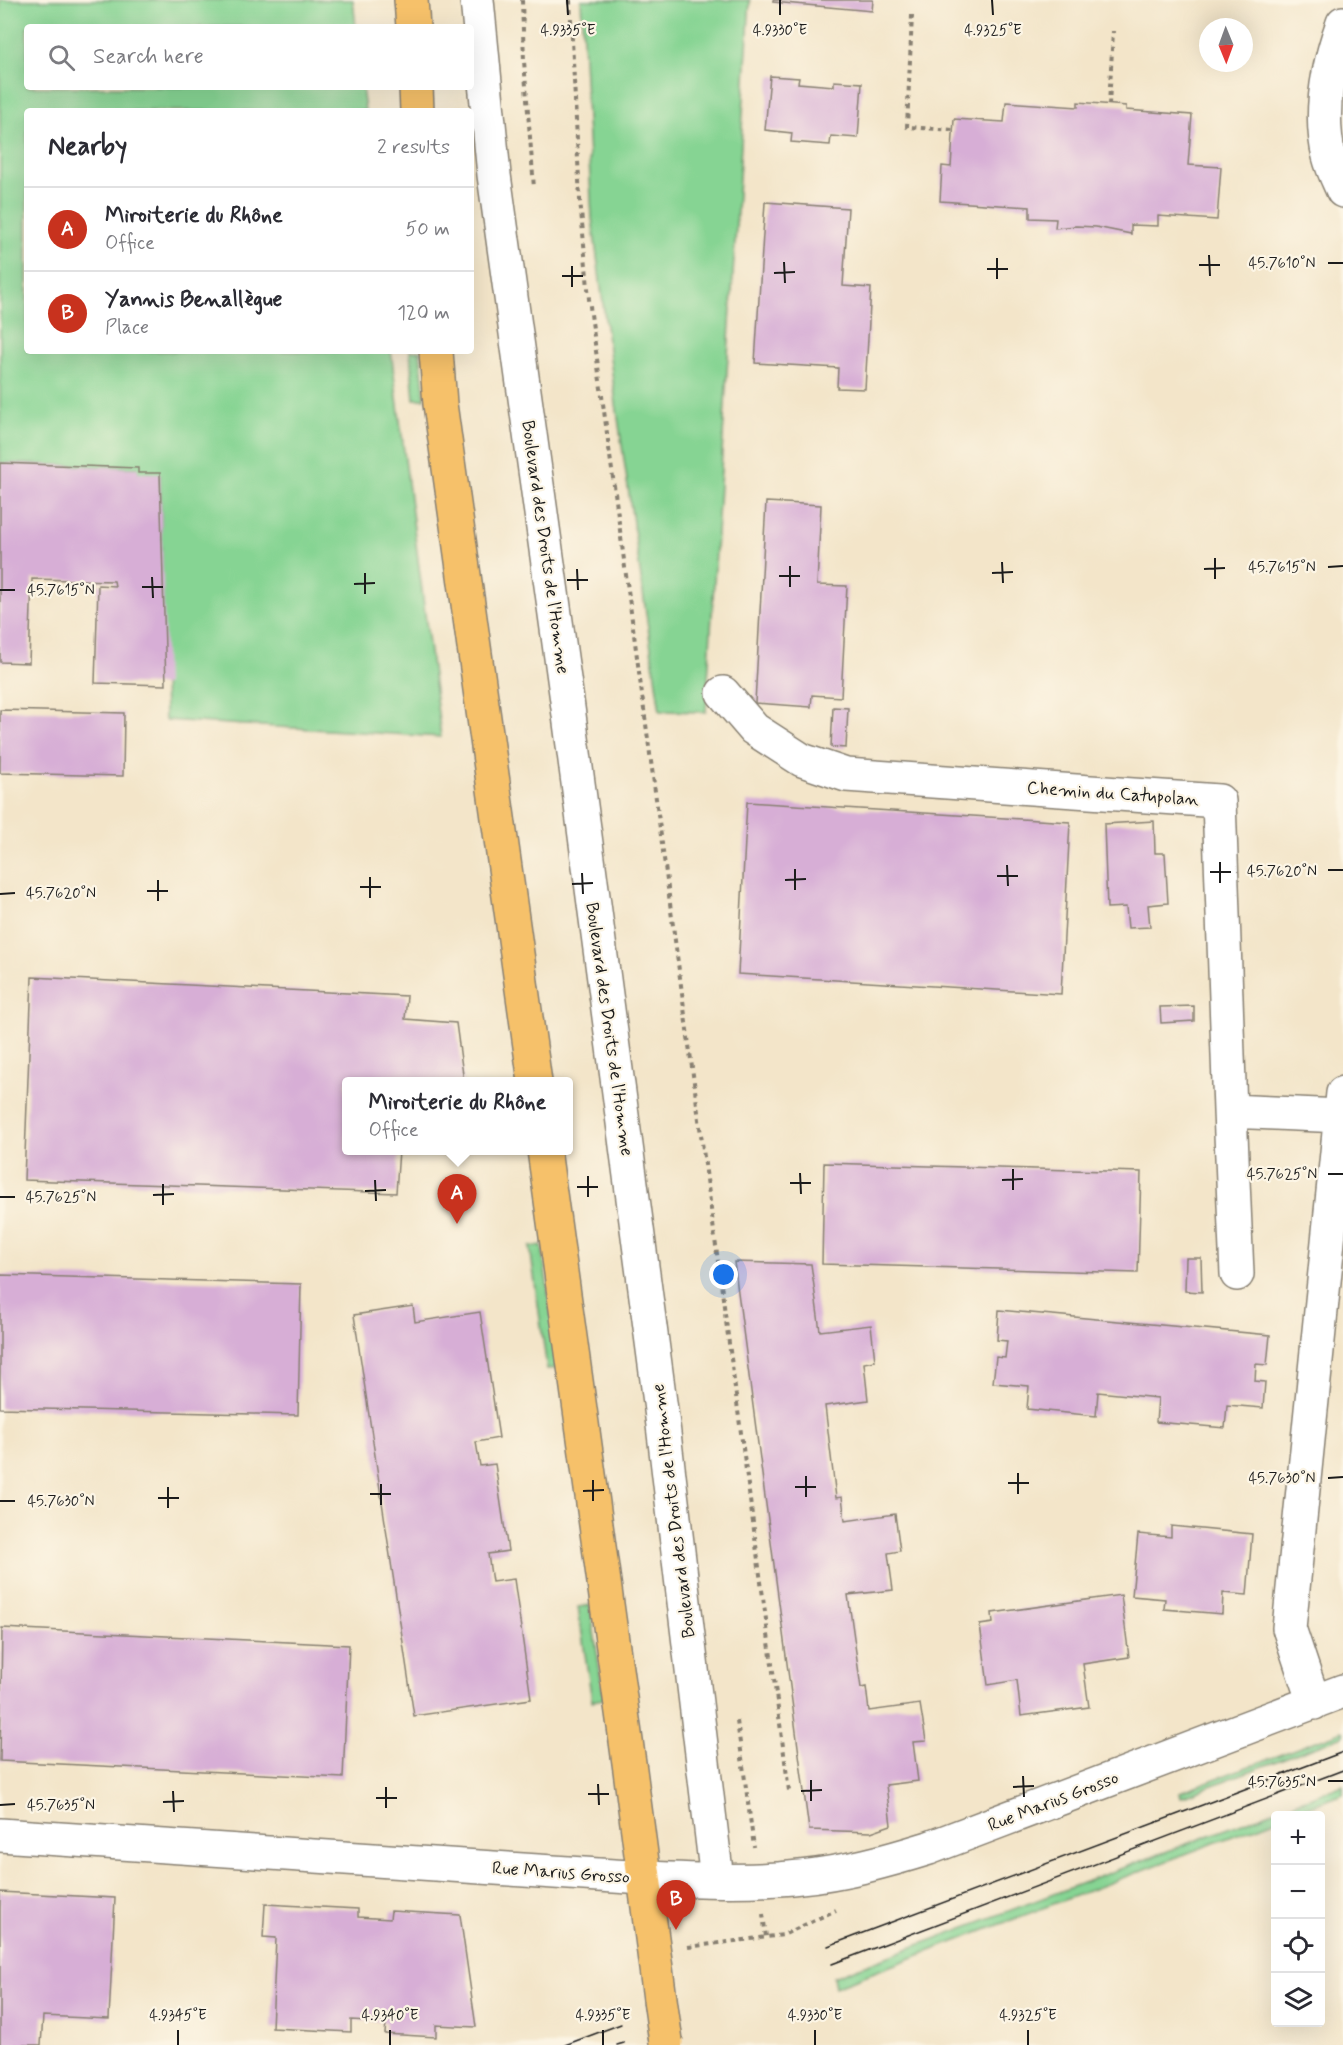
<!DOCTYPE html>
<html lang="en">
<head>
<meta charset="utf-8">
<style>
  :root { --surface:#fff; --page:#f7f7f7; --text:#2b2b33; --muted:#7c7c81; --line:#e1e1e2; --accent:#c8321e }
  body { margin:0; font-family:Mynerve,sans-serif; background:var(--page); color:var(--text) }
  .controls { position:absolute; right:18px; bottom:18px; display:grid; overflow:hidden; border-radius:6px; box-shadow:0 6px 24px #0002 }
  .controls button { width:54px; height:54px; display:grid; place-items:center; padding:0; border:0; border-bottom:2px solid var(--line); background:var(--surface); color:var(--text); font:30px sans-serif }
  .compass { position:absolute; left:1199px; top:18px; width:54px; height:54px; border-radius:50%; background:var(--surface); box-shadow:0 6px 24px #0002; rotate:179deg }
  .you { position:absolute; left:724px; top:1275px; width:21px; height:21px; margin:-15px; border:4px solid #fff; border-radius:50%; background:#1a73e8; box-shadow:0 0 0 9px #1a73e833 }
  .badge { display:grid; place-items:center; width:39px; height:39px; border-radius:50%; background:var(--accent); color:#fff; font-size:20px; font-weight:700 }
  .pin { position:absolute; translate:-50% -50px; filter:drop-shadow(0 2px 3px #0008) }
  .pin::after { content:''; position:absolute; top:32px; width:21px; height:18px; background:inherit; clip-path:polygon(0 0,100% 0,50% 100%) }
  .popup { position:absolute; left:342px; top:1077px; width:231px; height:78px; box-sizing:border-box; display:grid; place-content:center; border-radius:6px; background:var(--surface); filter:drop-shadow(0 2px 4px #0005); font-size:20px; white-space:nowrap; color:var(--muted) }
  .popup b { font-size:22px; color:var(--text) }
  .popup::after { content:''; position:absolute; left:50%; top:100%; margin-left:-12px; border:12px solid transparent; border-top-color:var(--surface) }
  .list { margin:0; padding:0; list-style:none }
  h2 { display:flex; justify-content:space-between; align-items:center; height:78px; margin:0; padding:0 24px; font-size:26px }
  h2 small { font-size:20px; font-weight:400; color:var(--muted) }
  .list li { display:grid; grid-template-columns:39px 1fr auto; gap:18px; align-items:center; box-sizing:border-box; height:84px; padding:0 24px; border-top:2px solid var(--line) }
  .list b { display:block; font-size:22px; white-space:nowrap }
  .list p { margin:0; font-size:20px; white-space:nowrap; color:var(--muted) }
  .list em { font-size:20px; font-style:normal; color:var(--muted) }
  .icon { flex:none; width:33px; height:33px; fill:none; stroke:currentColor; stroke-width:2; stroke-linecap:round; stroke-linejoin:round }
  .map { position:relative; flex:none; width:1343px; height:2045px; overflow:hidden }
  .search { position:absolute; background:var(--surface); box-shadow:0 6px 24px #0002; left:24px; top:24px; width:450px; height:66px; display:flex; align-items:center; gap:15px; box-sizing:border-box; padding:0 21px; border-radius:6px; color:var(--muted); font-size:22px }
  .panel { position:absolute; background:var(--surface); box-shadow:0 6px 24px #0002; left:24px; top:108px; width:450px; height:246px; border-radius:6px }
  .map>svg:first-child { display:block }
  .green { fill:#86d493; stroke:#517858; stroke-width:1.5 }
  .building { fill:#d7aed6 }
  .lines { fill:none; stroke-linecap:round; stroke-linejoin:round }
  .minor-casing { stroke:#888072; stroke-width:36 }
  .major-casing { stroke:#888072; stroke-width:36 }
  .path { stroke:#888072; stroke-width:4; stroke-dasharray:4.5 4.5; stroke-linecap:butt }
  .minor { stroke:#fff; stroke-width:33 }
  .major { stroke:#f6c16b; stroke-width:33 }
  .tram { stroke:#1c1c1c; stroke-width:1.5 }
  .major-bridge-casing { stroke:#888072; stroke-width:36; stroke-linecap:butt }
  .major-bridge { stroke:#f6c16b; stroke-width:33 }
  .ticks { fill:none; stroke:#1c1c1c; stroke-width:2 }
  .labels { text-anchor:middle; stroke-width:4.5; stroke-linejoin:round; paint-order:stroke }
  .street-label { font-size:18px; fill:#1c1c1c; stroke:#fcf5e5 }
  .ticks-label { font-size:15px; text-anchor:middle; fill:#1c1c1c; stroke:#fcf5e5; stroke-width:4.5; stroke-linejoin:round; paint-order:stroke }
</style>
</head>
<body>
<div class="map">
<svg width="1343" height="2045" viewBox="0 0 1343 2045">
  <rect width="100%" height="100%" fill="#fcf5e5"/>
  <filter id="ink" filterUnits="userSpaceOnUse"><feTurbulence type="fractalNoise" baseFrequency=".0167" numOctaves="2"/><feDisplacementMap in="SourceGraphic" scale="12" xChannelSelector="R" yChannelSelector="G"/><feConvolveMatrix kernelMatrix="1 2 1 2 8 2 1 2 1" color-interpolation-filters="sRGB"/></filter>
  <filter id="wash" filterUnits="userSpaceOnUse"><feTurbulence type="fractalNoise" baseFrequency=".008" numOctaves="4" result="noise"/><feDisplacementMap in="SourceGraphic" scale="24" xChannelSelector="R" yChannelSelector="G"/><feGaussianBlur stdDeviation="1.35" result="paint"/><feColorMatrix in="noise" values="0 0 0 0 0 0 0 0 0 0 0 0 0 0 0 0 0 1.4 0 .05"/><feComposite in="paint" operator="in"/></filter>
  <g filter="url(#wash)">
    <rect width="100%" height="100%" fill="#f3e5c9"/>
    <path class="green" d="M0 0H353L356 27H27V87H362L365 111H27V351H391L441 737 165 720 160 474 138 473 137 468 0 463Z
      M581 0H750L706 712 660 711 616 404 592 218Z
      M410 351H420L425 399H414Z
      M542 1245 558 1368 547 1369 530 1247Z
      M590 1605 604 1699 592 1701 578 1607Z
      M1343 1731V1736L1181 1797 1180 1792Z
      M1343 1785V1794L1287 1815 1276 1816 1275 1820 835 1987 833 1977Z"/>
    <g id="blocks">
      <path class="building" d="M773 0H873L872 11 773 2Z
        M770 76 799 78 798 83 834 86V81L862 83 858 138 831 136 830 145 791 142 792 133 765 130Z
        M1006 102 1078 107V102L1126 106V110L1192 115 1188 165 1221 167 1217 220 1158 216V226L1131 225V234L1096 227 1076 226 1055 228 1056 219 1030 218V207L940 201 942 166 951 167 954 119 1004 122Z
        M765 202 848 208 843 286 871 288 865 389 837 388 838 368 755 363Z
        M0 463 138 468V473H160L166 685 95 683 98 585 115 586 114 581 32 579 29 663 0 662Z
        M766 502 821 505 817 585 847 586 841 697 812 695 811 707 755 703Z
        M833 707 848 708 846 748 831 747Z
        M0 710 124 713 123 776 0 773Z
        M747 802 1070 822 1061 994 738 974Z
        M1154 821 1155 853H1165L1168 903 1148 905 1150 927 1128 928 1126 907 1107 908 1104 824Z
        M32 977 407 996 405 1019 456 1023 464 1082H346V1150H399L396 1193 24 1180Z
        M1194 1006V1021L1161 1023 1160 1007Z
        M824 1163 1141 1172 1138 1273 822 1264Z
        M1186 1258H1201L1202 1292 1185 1291Z
        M734 1262 811 1264 820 1331 871 1325 875 1361 864 1363 868 1400 825 1406 836 1498 842 1497 845 1521 895 1514 900 1551 888 1553 893 1590 848 1595 861 1688 866 1687 869 1711 920 1704 926 1741 913 1742 918 1781 886 1785 891 1825 871 1832 809 1830Z
        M0 1275 301 1284 298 1415 0 1408Z
        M413 1306 415 1322 480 1312 499 1438 476 1442 480 1466 495 1464 508 1551 488 1554 492 1582 514 1579 531 1699 414 1716 354 1315Z
        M999 1310 1270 1335 1267 1365 1256 1364 1255 1381 1265 1382 1263 1408 1227 1405 1225 1428 1156 1422 1158 1398 1098 1392 1096 1416 1027 1409 1029 1386 993 1383 996 1357 1005 1358 1007 1341 997 1340Z
        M1171 1526 1252 1534 1247 1595 1223 1593 1222 1614 1164 1609 1165 1599 1132 1596 1138 1534 1171 1537Z
        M1121 1595 1129 1657 1083 1664 1089 1707 1021 1716 1017 1680 988 1685 980 1625 993 1623 992 1613Z
        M2 1628 349 1645 343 1778 0 1761Z
        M0 1892 115 1898 109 2019 43 2016 41 2045H0Z
        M265 1904 358 1909V1917L390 1919 391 1911 460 1915 476 2027 436 2025V2037L385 2034 386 2022 351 2020V2032L272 2028 276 1938 263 1937Z"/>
    </g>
  </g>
  <g filter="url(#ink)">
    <use href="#blocks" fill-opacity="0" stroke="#888072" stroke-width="1.5"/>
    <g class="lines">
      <g class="minor-casing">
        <path id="minor" d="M477 0 494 175 569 715 663 1425 717 1880
          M1343 23C1328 65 1318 112 1329 156 1332 168 1338 180 1343 191
          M723 693 754 729 802 760 846 775 1219 801 1230 1111 1341 1116
          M1230 1111 1237 1274
          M1314 1703 1289 1628 1343 1093
          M0 1835 644 1878C695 1880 748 1883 800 1877 844 1873 887 1861 929 1848L1343 1691"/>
      </g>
      <g class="major-casing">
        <path id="major" d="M411 0 413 27
          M416 87 417 111
          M436 351 440 404 535 1082
          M544 1150 630 1770 660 1999"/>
      </g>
      <path class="path" d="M522 0 524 61 534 188
        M570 0 580 200 589 299 789 1791
        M912 15 907 127 954 130
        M1109 105 1113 31
        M737 1721 754 1847
        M763 1914 766 1937
        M688 1947 783 1935 836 1910"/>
      <use href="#minor" class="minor"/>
      <use href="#major" class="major"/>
      <path class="tram" d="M828 1946 1343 1752
        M832 1964 1343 1770
        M565 2045 621 2024
        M617 2045 624 2043"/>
      <g class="major-bridge-casing">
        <path id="major-bridge" d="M660 1999 666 2042"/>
      </g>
      <use href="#major-bridge" class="major-bridge"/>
    </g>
  </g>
  <path class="ticks" d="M567 0 568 15M780 0V15M992 0 993 15M1209 255 1210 276M997 258V279M784 262 785 283M1328 263H1343M1199 265H1220M572 266V287M987 269H1008M774 273 795 272M562 276H583M1215 558V579M1002 562 1003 583M790 566V587M1328 567 1343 566M577 569 578 590M1204 569 1225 568M365 573V594M992 573 1013 572M779 576H800M152 577 153 598M567 580H588M354 584 375 583M142 587H163M0 590H15M1220 862V883M1007 865 1008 886M795 869V890M1328 870H1343M1210 872H1231M582 873 583 894M997 876H1018M370 877V898M158 880V901M785 880 806 879M572 884 593 883M360 887H381M147 891H168M0 894 15 893M1013 1169V1190M800 1173 801 1194M1328 1174H1343M588 1176V1197M375 1180 376 1201M1002 1180 1023 1179M790 1183H811M163 1184V1205M577 1187H598M365 1191 386 1190M153 1195 174 1194M0 1197H15M1018 1473V1494M806 1476V1497M1328 1478 1343 1477M593 1480V1501M1008 1483H1029M381 1484V1505M168 1487V1508M795 1487H816M583 1491 604 1490M370 1494H391M158 1498H179M0 1501H15M1023 1776 1024 1797M811 1780V1801M1328 1781H1343M598 1784 599 1805M386 1787V1808M1013 1787 1034 1786M173 1791 174 1812M801 1791 822 1790M588 1794H609M376 1798H397M163 1802 184 1801M0 1805 15 1804M178 2030V2045M390 2030V2045M603 2030V2045M815 2030V2045M1028 2030V2045"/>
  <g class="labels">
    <g class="street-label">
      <text transform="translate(546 547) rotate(82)" y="6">Boulevard des Droits de l'Homme</text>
      <text transform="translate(1113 793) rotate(4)" y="6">Chemin du Catupolan</text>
      <text transform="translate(610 1029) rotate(82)" y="6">Boulevard des Droits de l'Homme</text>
      <text transform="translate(673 1511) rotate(-97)" y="6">Boulevard des Droits de l'Homme</text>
      <text transform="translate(1053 1801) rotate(-21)" y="6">Rue Marius Grosso</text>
      <text transform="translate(561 1872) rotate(4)" y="6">Rue Marius Grosso</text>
    </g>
  </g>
  <g class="ticks-label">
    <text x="568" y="35">4.9335°E</text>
    <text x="780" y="35">4.9330°E</text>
    <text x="993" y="35">4.9325°E</text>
    <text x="1282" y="268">45.7610°N</text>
    <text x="1282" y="572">45.7615°N</text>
    <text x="61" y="595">45.7615°N</text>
    <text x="1282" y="876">45.7620°N</text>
    <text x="61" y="898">45.7620°N</text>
    <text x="1282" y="1179">45.7625°N</text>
    <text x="61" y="1202">45.7625°N</text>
    <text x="1282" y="1483">45.7630°N</text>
    <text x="61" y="1506">45.7630°N</text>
    <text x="1282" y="1787">45.7635°N</text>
    <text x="61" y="1810">45.7635°N</text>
    <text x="178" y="2020">4.9345°E</text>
    <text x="390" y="2020">4.9340°E</text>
    <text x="603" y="2020">4.9335°E</text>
    <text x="815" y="2020">4.9330°E</text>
    <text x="1028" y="2020">4.9325°E</text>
  </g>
</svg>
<div class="controls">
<button>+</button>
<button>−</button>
<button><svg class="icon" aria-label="locate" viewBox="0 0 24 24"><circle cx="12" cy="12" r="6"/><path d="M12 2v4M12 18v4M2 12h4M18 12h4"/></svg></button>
<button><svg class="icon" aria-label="layers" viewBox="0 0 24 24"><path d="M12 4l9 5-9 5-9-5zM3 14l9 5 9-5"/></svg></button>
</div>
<svg class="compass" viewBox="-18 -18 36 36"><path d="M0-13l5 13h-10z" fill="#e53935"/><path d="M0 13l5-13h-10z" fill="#7c7c81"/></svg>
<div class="you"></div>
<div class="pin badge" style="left:457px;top:1224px">A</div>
<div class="popup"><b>Miroiterie du Rhône</b>Office</div>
<div class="pin badge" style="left:676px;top:1930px">B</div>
<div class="search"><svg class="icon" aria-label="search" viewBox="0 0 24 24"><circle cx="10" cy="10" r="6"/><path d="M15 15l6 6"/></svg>Search here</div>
<section class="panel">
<h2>Nearby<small>2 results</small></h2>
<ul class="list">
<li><span class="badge">A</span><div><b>Miroiterie du Rhône</b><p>Office</p></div><em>50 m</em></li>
<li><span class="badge">B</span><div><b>Yannis Benallègue</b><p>Place</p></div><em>120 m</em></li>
</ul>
</section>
</div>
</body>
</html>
